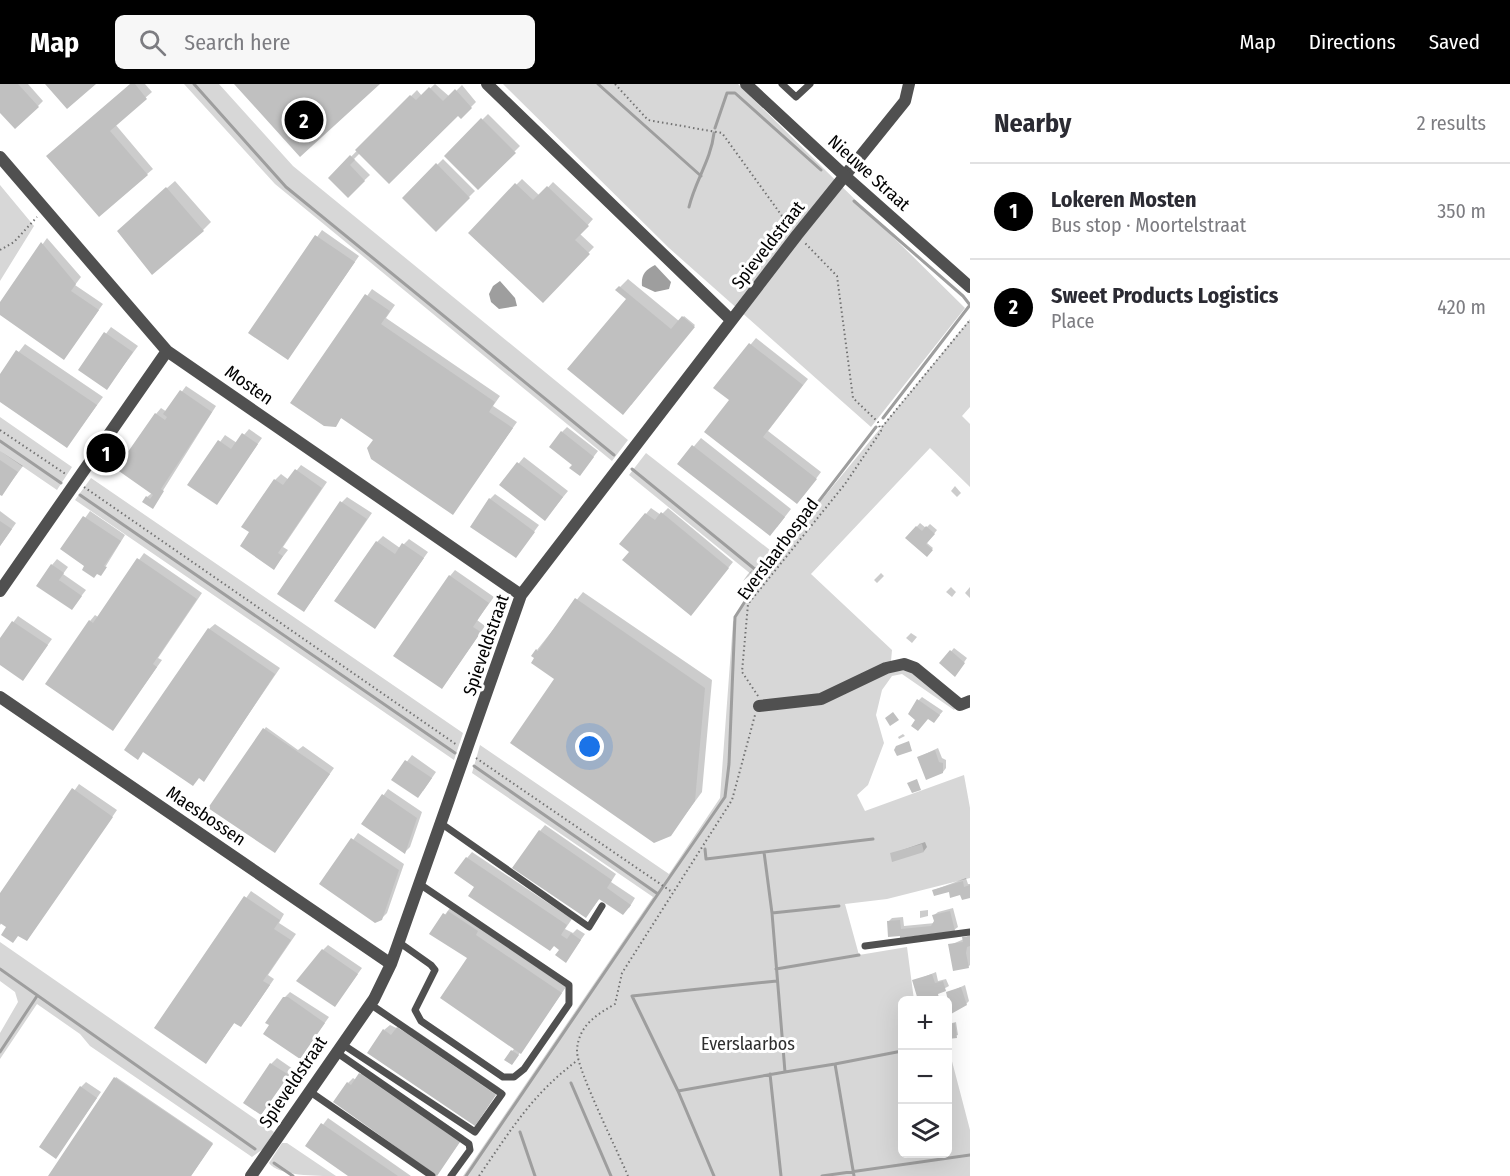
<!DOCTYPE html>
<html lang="en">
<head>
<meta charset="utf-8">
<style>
  :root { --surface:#fff; --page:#f7f7f7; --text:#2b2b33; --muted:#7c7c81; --line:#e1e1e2; --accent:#000 }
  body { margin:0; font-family:"Fira Sans Condensed",sans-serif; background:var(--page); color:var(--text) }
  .controls { position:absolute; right:18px; bottom:18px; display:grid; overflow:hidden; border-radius:9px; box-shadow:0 6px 24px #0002 }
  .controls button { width:54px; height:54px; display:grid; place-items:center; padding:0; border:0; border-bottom:2px solid var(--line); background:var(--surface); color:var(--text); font:30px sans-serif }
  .you { position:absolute; left:590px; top:663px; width:21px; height:21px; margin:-15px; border:4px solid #fff; border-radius:50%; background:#1a73e8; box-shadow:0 0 0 9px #1a73e833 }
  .badge { display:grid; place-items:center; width:39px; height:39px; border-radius:50%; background:var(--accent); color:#fff; font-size:20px; font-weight:700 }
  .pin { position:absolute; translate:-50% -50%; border:3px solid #fff; box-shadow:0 2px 6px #0006 }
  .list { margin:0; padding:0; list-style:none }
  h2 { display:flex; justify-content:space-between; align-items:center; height:78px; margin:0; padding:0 24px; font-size:26px }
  h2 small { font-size:20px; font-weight:400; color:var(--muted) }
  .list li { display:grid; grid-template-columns:39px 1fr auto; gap:18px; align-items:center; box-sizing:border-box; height:96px; padding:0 24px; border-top:2px solid var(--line) }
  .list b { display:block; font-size:22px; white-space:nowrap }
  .list p { margin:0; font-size:20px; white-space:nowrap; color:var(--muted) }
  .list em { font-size:20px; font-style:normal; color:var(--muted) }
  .icon { flex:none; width:33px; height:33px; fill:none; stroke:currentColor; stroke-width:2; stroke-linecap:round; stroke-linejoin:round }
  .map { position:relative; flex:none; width:970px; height:1092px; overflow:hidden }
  header { display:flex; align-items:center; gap:36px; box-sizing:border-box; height:84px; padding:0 30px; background:var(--accent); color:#fff }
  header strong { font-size:28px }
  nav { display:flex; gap:33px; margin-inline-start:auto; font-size:21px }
  .search { width:420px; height:54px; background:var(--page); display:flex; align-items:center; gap:15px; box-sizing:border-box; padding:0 21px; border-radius:9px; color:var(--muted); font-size:22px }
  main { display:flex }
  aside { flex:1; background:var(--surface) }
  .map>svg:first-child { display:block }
  .green { fill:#d7d7d7 }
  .water { fill:#9e9e9e }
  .shadow { fill:#0003 }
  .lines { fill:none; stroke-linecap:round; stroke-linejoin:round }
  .stream { stroke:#9e9e9e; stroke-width:3 }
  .building { fill:#c0c0c0 }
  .path { stroke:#727272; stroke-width:2; stroke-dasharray:1.5 3; stroke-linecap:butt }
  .service { stroke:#505050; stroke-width:7 }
  .minor { stroke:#505050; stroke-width:12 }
  .tertiary { stroke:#505050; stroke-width:12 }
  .labels { text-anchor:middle; stroke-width:6; stroke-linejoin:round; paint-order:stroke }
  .street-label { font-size:18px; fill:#000; stroke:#fff }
  .park-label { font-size:18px; fill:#2e2e2e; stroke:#fff }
</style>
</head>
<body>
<header>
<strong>Map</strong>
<div class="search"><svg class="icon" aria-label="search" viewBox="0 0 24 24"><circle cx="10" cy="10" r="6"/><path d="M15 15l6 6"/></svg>Search here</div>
<nav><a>Map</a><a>Directions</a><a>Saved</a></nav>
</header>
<main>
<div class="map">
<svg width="970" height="1092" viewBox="0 0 970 1092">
  <rect width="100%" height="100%" fill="#fff"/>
  <path class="green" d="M184 0H219L293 82 628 356 612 377 275 100Z
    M503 0H738L965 224 871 343 669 164Z
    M0 101 34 142 0 197Z
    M970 235V323L962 332 970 340V403L930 364 811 490 892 566 891 577C918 571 942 600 962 616L954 626 902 590 892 592 882 606 876 631 884 659 868 701 857 711 865 727 964 691 970 724V794L887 815 845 820 859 871 907 863 914 916H902V1070H948V962L970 1046V1092H463L653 813 472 689 480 661 669 790 720 714 733 538 757 495 629 391 646 369 775 470 765 485Z
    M0 333 72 383 57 406 0 367Z
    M91 394 463 649 454 676 75 416Z
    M0 858 274 1048 263 1065 252 1073 90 962 80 950 37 920 0 975V949L18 918 15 908 0 897Z
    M282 1059H287L336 1092C317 1092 278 1092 269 1079Z"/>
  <path class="water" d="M655 181 671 198 669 205 655 208 642 202C641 191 645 186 655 181Z
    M500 197 515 214 517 222 499 225 491 218 489 210 493 202Z"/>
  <path class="shadow" d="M0 0H28L43 17 38 22 0 27Z
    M131 0H145L152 8 115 40 153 85 99 131 48 72Z
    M435 0 450 13 462 1 476 18 461 33 458 30 360 69 354 75 370 91 348 112 330 94 417 6 422 12Z
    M488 30 520 62 478 104 446 72Z
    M443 75 475 107 436 146 404 114Z
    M522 95 540 112 553 98 593 135 580 150 594 163 542 217 470 148Z
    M175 97 211 138 203 146 126 140Z
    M322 146 359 172 288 274 250 248Z
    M47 154 81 193 75 201 103 220 64 274 0 230V221Z
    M628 195 679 237 684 232 695 241 631 321 628 215 617 206Z
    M372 205 395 221 386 234 500 312 493 322 517 338 453 429 378 350 342 333 335 341 292 319Z
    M111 243 138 262 107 304 80 285Z
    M756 254 808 295 768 347 821 388 803 412 731 316 715 304Z
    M25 260 103 313 67 362 0 316V292Z
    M186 302 216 322 152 424 147 413 152 409 156 330 161 324 167 328Z
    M567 343 598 367 585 384 562 348Z
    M249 345 262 354 216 419 189 401 225 351 237 359Z
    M701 354 791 425 777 443 679 380Z
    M0 367 23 382 2 410 0 409Z
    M524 373 568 407 550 429 501 401Z
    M301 381 327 398 283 463 288 466 274 484 251 448 275 396 281 390 289 396Z
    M955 402 961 409 957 413 951 407Z
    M495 410 539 441 516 472 490 415Z
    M347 413 372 429 309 520 342 418Z
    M651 424 661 431 668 424 733 478 696 524 631 468 646 430Z
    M0 427 16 439 0 462Z
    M90 427 125 451 101 490 63 465Z
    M920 439 926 444 930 440 937 446 927 459 933 464 927 471 907 454Z
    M383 452 400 464 409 455 428 468 375 543 377 458Z
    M144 469 202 509 158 574 162 576 113 645 90 537 95 531 98 533Z
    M57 475 68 483 63 490 86 506 72 524 52 481Z
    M753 485 749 492 743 497 748 490Z
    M455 486 494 513 477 536 485 542 447 597 450 492Z
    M881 489 884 492 877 499 874 496Z
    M951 503 956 508 952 513 946 508Z
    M970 503V514L965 509Z
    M583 508 712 596 702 708 670 751 537 566Z
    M18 532 52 555 23 595 0 579V556Z
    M215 540 280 584 204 696 144 667 209 545Z
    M911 549 917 553 912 559 906 554Z
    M954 564 967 574 958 587 941 579Z
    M922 613 943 627 937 634 917 636 919 616Z
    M266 643 298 666 303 662 334 684 275 767 210 724Z
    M903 650 905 652 899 655 898 653Z
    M938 664 942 674 946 676V684L943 688 919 673Z
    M412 671 436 688 423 707 393 696Z
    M79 700 117 726 27 856 2 839 0 841V812Z
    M388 705 422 728 410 763 405 768 363 740Z
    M545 741 616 790 611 798 635 814 629 824 600 814 586 833 540 747Z
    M358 749 404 780 387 829 381 835 322 800Z
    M925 758 927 763 924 767 891 770Z
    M472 768 572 835 565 845 573 849 577 845 585 850 566 877 561 865 476 803 467 774Z
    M966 794 968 800H970V812L950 806H934Z
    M251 807 284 830 279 839 296 850 268 891 274 895 246 936 241 941 235 938 206 978 156 943Z
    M450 824 566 903 512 980V967L515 964 469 873 431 849Z
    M953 824 958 843 954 846 901 853 888 838 892 834 903 833 904 842 935 839 934 831 938 828Z
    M928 826V832L920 834V827Z
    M970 850V881L968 883 950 861 964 855Z
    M328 861 362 884 335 921 323 866Z
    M936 888 938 897 946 895 949 902 938 908V913L914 897Z
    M965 901 969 917 966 920 948 909Z
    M290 908 329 933 300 973 284 914Z
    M956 938 958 951 948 954V940Z
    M390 941 407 949 412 944 500 1004 480 1034 384 946Z
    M277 974 293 985 261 1029 271 980Z
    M365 985 464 1052 437 1090 348 999 353 994 356 996Z
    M116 993 213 1059 191 1092H50Z
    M86 998 101 1008 56 1073 81 1003Z
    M328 1034 411 1092H350L307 1062Z"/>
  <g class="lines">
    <path class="stream" d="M194 0 286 103 614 371
      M598 0 701 92
      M715 44 727 9H735L821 86
      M854 117 963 212 970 221 883 334
      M689 123C695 97 711 76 714 49
      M0 357 61 399
      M632 385 762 491 735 533 729 680 725 713 658 810
      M80 411 455 669
      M762 491 876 343
      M705 765 706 775 873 755
      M764 768 772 829 785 988 835 980 854 1092
      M772 829 839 822
      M0 885 255 1065
      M776 885 859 871
      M0 968 37 912
      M835 980 902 967
      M770 990 781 1092
      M571 999 611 1092
      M678 1007 785 988
      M520 1048 535 1092
      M274 1079 293 1092
      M466 1092 658 810 474 682
      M714 1092 678 1007 632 912 777 897
      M822 1092 970 1071"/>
  </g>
  <path class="building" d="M0 0H18L39 23 15 45 0 29Z
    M45 0H96L67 25Z
    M130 0H135L147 15 110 47 148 91 99 133 46 72Z
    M234 0H380L300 73Z
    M429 3 443 17 455 5 472 24 461 35 458 32 389 100 355 66 410 11 416 16Z
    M481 34 516 69 478 106 444 72Z
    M350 71 355 76 350 81 365 97 348 114 328 94Z
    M436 79 470 114 436 148 402 114Z
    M515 99 533 116 547 102 589 142 575 156 590 170 543 219 468 149Z
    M166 103 204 147 152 191 117 147Z
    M315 151 355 178 288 276 248 249Z
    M41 158 76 200 71 207 99 226 64 276 0 231V218Z
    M619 202 671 245 682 232 695 243 623 331 567 285 626 215 615 206Z
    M365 210 390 227 381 240 495 318 489 328 513 344 453 431 371 375 367 364 373 356 341 334 336 343 324 342 290 319Z
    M104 248 133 268 107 306 78 286Z
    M749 259 803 301 763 353 817 395 797 420 704 348 729 316 713 304Z
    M16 266 97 321 67 364 0 318V290Z
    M180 306 212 328 161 405 164 407 153 425 142 418 146 412 150 415 153 411 116 385 155 329 165 336 167 333 163 330Z
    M561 347 594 373 580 392 569 384 572 381 549 363Z
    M242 349 258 360 217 421 187 401 218 356 231 365Z
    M692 361 785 433 770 452 677 380Z
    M0 376 18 388 2 412 0 411Z
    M517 378 563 413 545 437 499 401Z
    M295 385 322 404 278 469 283 472 274 486 240 462 249 448 241 443 274 395 283 401Z
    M489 414 535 448 516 474 470 443Z
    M340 417 367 435 304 528 277 510Z
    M661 428 729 484 691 532 622 476 629 468 619 460 645 429 655 436Z
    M83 432 121 457 104 482 107 483 101 492 97 490 94 494 82 486 84 482 60 465Z
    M0 437 12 445 0 462Z
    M916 442 922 447 926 442 935 450 926 460 933 466 927 473 905 454Z
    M376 457 395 470 402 459 424 474 375 545 334 517Z
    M137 474 197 515 153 580 157 583 113 647 45 600 89 536 93 539Z
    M51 480 64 489 59 496 82 512 72 526 36 502Z
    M449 491 489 519 473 543 481 548 442 605 393 572Z
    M575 514 705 604 695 717 671 752 654 759 510 659 554 595 531 579 534 574 531 572 536 565 538 567Z
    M12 537 48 561 23 597 0 581V554Z
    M208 544 275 590 204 698 199 694 193 702 143 668 138 676 124 666Z
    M950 566 965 579 955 593 939 579Z
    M917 615 940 631 934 639 928 635 918 647 911 642 915 636 908 630Z
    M893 628 899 636 890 642 885 634Z
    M263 644 330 690 275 769 208 724Z
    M909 657 912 667 897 672 894 666 896 662Z
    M935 666 939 678 943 679V689L926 696 917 673Z
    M405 676 432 694 418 714 391 696Z
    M917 695 921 706 912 709 907 699Z
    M72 704 113 733 27 857 18 852 13 859 1 851 6 843 0 839V809Z
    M382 710 417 734 405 770 361 740Z
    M539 746 612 796 607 804 631 821 623 831 599 815 586 834 512 784Z
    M351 754 399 786 382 836 375 839 319 800Z
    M922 760 924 768 892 778 890 769Z
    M466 773 567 841 561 851 567 855 571 849 581 856 566 879 555 871 559 866 554 862 550 867 468 812 474 803 454 789Z
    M963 797 964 803 970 801V814L962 816 960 811 950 814 949 808 934 812 932 806Z
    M244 812 280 836 274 845 291 856 263 897 270 901 241 943 234 939 206 980 154 944Z
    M448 827 478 847 476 851 562 909 521 970 440 914 467 874 429 850 443 829 446 831Z
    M950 827 955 847 900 854V852L888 853 887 837 900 836 901 845 931 842 934 837 932 831Z
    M970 852V862L967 863 966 869 969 884 953 887 948 860 963 858 962 853Z
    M322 865 358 890 335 923 296 897Z
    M932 890 935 899 943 897 946 907 938 910 939 914 931 916 930 912 918 916 912 896Z
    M961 903 967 921 951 930 946 908Z
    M283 913H288L325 939 300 975 263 950 269 941 265 939Z
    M955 939 957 954 948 955V940Z
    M397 943 496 1011 475 1042 367 969 383 945 391 951Z
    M511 966 519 971 512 981 504 976Z
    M270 979 289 991 261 1031 243 1019Z
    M359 989 460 1058 437 1092 333 1018 347 998 351 1001Z
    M114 993 213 1060 191 1092H48Z
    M80 1002 97 1014 56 1075 39 1063Z
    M321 1039 398 1092H348L305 1062Z"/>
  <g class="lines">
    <path class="path" d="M615 0 648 36 722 49 790 143
      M0 166 14 158 37 133
      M882 343 970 236
      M0 346 67 391
      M84 403 457 661
      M758 612 742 588 748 520 845 400 881 347 878 338 853 314 837 192 804 158
      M476 674 672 808
      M479 1092C511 1046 532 1010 578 976
      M628 1092C619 1070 577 986 577 967 578 942 596 931 615 920L622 889 732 716 755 631"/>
    <path class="service" d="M782 0 796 13 810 0
      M442 740 589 843 602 822
      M400 859 431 881 435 886 415 926 421 937 503 993H514L524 985 569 920V901L421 801
      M865 862 970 848
      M342 960 475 1048 502 1010 370 920
      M336 968 469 1060 470 1066 451 1092
      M309 1007 432 1092"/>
    <path class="minor" d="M487 0 731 236
      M0 73 167 267 521 511
      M0 507 167 267
      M0 613 391 880
      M759 622 821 615 886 584 904 580 915 584 960 621 970 617
      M251 1092 374 915 391 880 521 511 797 151 905 17 909 0"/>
    <path class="tertiary" d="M746 0 846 93 970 203"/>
  </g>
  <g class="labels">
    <g class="street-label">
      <text transform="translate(869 89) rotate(42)" y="6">Nieuwe Straat</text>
      <text transform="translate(768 161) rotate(-52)" y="6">Spieveldstraat</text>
      <text transform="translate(249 301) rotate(35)" y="6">Mosten</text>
      <text transform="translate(778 465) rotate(-53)" y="6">Everslaarbospad</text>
      <text transform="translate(486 561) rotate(-71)" y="6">Spieveldstraat</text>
      <text transform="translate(206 732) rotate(34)" y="6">Maesbossen</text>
      <text transform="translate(293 998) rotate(-56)" y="6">Spieveldstraat</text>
    </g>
    <g class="park-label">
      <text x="748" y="966">Everslaarbos</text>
    </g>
  </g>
</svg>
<div class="controls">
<button>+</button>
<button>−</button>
<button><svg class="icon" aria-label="layers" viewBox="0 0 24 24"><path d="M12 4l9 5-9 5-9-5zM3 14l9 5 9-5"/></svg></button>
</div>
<div class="you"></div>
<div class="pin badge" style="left:106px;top:369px">1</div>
<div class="pin badge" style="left:304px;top:36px">2</div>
</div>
<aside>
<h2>Nearby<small>2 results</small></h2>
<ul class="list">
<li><span class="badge">1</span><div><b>Lokeren Mosten</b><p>Bus stop · Moortelstraat</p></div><em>350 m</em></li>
<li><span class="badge">2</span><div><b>Sweet Products Logistics</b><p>Place</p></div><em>420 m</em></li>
</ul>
</aside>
</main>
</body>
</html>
